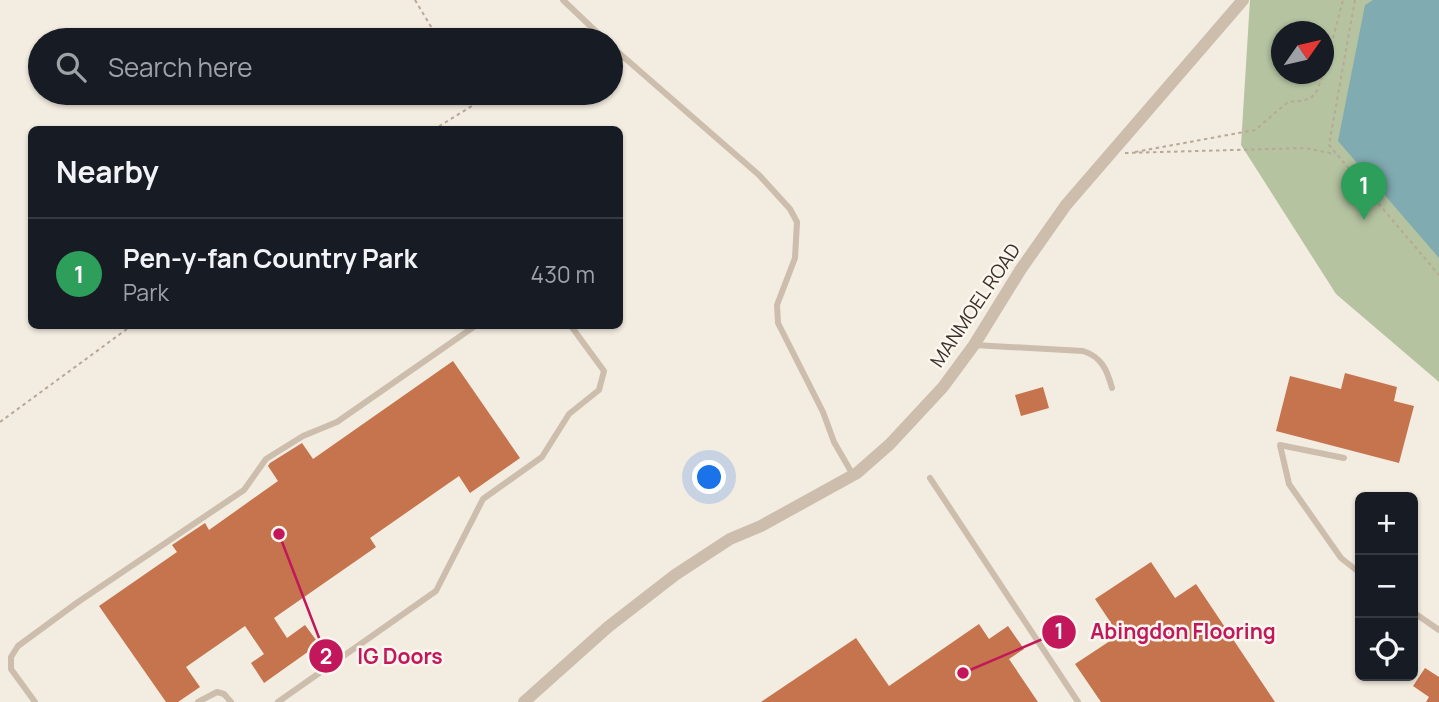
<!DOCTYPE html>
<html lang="en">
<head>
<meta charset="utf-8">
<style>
  :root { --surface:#171b24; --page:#242831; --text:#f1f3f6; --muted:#9ea1a6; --line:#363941; --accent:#93abb1 }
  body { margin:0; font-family:Manrope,sans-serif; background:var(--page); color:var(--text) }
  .controls { position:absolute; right:21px; bottom:21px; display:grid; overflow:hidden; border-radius:10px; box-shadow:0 2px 5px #0004 }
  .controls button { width:63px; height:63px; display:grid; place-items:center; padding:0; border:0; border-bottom:2px solid var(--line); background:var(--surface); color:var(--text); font:35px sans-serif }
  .compass { position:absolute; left:1271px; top:21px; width:63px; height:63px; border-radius:50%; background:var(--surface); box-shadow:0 2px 5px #0004; rotate:56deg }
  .you { position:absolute; left:710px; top:478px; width:24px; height:24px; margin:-18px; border:5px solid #fff; border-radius:50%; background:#1a73e8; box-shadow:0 0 0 10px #1a73e833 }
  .badge { display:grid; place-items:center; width:46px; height:46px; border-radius:50%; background:var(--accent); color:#fff; font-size:23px; font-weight:700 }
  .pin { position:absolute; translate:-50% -58px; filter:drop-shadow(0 2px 4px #0008) }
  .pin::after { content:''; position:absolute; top:37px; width:24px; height:21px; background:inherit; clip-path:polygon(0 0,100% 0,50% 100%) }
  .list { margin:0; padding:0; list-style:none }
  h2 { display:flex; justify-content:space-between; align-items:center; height:91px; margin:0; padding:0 28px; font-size:30px }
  h2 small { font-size:23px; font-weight:400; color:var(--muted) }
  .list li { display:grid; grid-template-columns:46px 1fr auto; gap:21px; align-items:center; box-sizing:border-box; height:112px; padding:0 28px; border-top:2px solid var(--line) }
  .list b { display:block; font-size:26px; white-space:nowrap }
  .list p { margin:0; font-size:23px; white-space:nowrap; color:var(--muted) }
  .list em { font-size:23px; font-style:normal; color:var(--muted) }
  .icon { flex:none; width:38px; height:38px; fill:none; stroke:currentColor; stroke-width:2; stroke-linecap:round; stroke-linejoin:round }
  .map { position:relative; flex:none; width:1439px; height:702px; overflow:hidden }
  .search { position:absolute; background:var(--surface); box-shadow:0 2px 5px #0004; left:28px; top:28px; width:595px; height:77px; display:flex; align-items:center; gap:18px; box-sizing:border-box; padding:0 24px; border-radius:38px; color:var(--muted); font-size:26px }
  .panel { position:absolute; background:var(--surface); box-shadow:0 2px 5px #0004; left:28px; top:126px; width:595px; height:203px; border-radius:10px }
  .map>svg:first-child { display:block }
  .green { fill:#b5c3a1; fill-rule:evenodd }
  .water { fill:#80abb1 }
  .building { fill:#c5744d }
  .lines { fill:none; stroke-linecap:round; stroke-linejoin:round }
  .path { stroke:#b8a896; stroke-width:2; stroke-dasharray:3.5 3.5; stroke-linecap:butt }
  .service { stroke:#ccbdac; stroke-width:6 }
  .minor { stroke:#ccbdac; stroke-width:12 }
  .labels { text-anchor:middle; stroke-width:5; stroke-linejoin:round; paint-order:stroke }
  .street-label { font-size:19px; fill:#3a312b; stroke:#fbf6ee }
  .leader { fill:none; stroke:#c2185b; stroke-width:2.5 }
  .callout-dot { fill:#c2185b; stroke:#fbf6ee; stroke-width:2.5 }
  .mark-label { font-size:21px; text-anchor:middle; font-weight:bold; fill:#fff }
  .callout-label { font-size:21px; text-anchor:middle; font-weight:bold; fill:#c2185b; stroke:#fbf6ee; stroke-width:5; stroke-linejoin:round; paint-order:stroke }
</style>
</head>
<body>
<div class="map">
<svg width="1439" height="702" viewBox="0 0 1439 702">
  <rect width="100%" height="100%" fill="#f3ece1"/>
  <path class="green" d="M1250 0H1439V382L1336 294 1241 145ZM1282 32H1324V74H1282Z"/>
  <path class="water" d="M1373 0H1439V258L1338 141 1365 5Z"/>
  <path class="building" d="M453 361 520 458 470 493 459 476 370 538 376 547 274 618 287 638 305 625 319 644 264 683 251 663 264 654 245 626 186 667 200 687 178 702H166L99 606 177 552 172 545 205 523 209 530 278 481 268 466 270 463 302 443 313 459Z
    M1345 373 1397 387 1394 401 1414 406 1399 463 1276 431 1290 376 1341 389Z
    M1043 387 1049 408 1021 416 1015 395Z
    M1151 562 1175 598 1196 584 1275 702H1101L1075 664 1119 635 1095 599Z
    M979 624 989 639 1008 626 1024 649 1009 659 1038 702H761L856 638 889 686Z
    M1425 668 1439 677V702H1426L1429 697 1413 686Z"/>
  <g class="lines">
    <path class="path" d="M415 0 439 40
      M1355 0 1329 145 1439 275
      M1324 72 1343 0
      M433 130 480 101 474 93
      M1135 152 1255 130 1288 102 1303 101 1312 97 1317 91 1323 74
      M1125 153 1305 148 1335 154
      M0 422 131 326"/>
    <path class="service" d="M563 0 605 40
      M611 46 759 175 790 209 797 222 795 258 777 305 778 323 823 412 834 442 853 475
      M974 345 1083 351C1102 357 1107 370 1112 388
      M1344 458 1280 445 1289 484 1341 558 1360 573
      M930 478 1078 702
      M1413 612 1439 630
      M35 702 11 669V657L18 646 78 602 244 490 266 459 303 436 337 422 475 326
      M198 702 217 692 224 694 231 702
      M278 702 436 591 483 499 542 457 569 414 599 390 604 371 571 326"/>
    <path class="minor" d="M524 702 608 627 675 575 730 539 761 526 857 473 890 444 943 387 974 345 1021 269 1066 205 1243 0"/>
  </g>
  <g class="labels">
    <g class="street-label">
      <text transform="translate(975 305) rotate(-56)" y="7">MANMOEL ROAD</text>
    </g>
  </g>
  <path class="leader" d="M963 673L1059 632M279 534L326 656"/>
  <g class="callout-dot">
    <circle cx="963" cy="673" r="7"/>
    <circle cx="279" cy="534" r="7"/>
    <circle cx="1059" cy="632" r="18"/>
    <circle cx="326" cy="656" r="18"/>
  </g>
  <g class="mark-label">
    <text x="1059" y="639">1</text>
    <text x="326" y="664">2</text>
  </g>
  <g class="callout-label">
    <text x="1183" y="639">Abingdon Flooring</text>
    <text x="400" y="664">IG Doors</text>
  </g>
</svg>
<div class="controls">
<button>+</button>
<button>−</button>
<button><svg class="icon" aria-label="locate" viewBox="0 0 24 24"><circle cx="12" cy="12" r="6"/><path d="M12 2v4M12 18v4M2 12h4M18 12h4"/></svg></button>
</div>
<svg class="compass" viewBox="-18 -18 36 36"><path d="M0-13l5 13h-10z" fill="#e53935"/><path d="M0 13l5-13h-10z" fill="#9ea1a6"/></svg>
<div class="you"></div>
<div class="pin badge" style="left:1364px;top:220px;background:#2e9e5b">1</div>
<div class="search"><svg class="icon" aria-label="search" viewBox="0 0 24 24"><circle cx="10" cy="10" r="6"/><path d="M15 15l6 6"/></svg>Search here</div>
<section class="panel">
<h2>Nearby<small></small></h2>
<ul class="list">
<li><span class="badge" style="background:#2e9e5b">1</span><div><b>Pen-y-fan Country Park</b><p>Park</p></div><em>430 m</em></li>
</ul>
</section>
</div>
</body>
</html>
